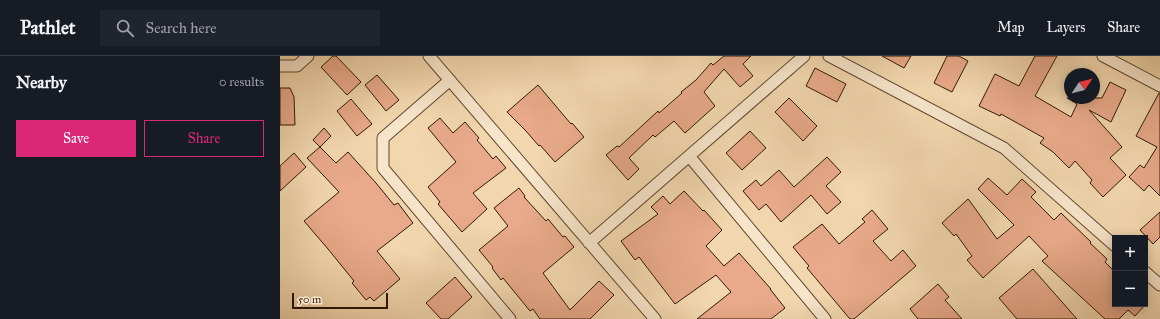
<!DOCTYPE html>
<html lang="en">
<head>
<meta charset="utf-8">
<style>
  :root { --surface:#171b24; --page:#20242c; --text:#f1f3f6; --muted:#9ea1a6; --line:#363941; --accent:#db2777 }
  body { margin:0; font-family:"IM FELL Great Primer",serif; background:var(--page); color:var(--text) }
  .controls { position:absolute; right:12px; bottom:12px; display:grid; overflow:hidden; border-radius:0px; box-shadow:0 2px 10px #0003 }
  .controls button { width:36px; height:36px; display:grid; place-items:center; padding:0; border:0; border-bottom:1px solid var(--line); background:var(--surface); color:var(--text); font:20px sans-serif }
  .compass { position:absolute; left:784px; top:12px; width:36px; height:36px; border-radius:50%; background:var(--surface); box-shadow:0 2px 10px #0003; rotate:55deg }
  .scale { position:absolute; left:12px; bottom:10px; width:96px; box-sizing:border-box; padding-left:4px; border:2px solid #311807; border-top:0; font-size:11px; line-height:14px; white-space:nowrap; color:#311807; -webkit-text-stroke:3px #f7e5ca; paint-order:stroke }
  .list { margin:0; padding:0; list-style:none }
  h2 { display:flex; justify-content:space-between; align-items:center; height:52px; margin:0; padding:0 16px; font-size:17px }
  h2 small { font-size:13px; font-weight:400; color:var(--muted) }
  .actions { display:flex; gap:8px; padding:12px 16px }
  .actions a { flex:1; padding:9px 0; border:1px solid var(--accent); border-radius:0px; text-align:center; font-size:14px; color:var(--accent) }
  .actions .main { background:var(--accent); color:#fff }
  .icon { flex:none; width:22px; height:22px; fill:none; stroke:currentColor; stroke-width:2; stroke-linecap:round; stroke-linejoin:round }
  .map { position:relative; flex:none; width:880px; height:263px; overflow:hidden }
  header { display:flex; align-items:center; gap:24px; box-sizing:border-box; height:56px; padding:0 20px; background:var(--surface); border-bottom:1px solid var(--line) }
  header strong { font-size:19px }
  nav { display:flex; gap:22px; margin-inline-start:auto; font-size:14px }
  .search { width:280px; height:36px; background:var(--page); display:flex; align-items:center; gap:10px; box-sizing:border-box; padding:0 14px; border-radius:0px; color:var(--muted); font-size:15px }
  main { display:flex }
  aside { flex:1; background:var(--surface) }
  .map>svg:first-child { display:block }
  .building { fill:#e8aa8a; stroke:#311807 }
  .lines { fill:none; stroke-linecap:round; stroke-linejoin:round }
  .street-casing { stroke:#614831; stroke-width:13 }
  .street { stroke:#f7e5ca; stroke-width:11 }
</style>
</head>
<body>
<header>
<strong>Pathlet</strong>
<div class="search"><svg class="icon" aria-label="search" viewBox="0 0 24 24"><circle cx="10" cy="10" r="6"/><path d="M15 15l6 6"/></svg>Search here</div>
<nav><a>Map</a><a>Layers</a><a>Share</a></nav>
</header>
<main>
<aside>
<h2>Nearby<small>0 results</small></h2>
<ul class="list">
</ul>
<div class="actions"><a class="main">Save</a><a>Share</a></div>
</aside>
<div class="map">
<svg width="880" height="263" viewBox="0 0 880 263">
  <rect width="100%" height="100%" fill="#f2d7ae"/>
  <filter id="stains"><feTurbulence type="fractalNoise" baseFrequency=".005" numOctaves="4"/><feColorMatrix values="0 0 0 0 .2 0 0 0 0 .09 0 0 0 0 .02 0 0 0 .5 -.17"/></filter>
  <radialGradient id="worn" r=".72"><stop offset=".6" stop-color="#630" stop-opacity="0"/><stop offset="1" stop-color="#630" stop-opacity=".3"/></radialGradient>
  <path class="building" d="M53 0H56L81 26 67 39 41 11Z
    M444 0H471L463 8 473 20 460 31 444 13 424 36 435 50 405 77 394 65 375 81 373 79 349 102 359 113 348 124 326 99 337 90 339 91 378 55 379 57 402 37 401 36 416 24 431 7 433 9Z
    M602 0H631L624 12Z
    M667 0H679L688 5 672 36 654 27Z
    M755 0H777L755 40 791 61 797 48 787 42H822L830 26 846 34 831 66 809 54 842 91 830 102 846 119 823 141 810 127 812 124 795 105 789 112 773 96 760 87 764 82 721 58 720 60 699 50 715 18 739 30Z
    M535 12 566 28 557 46 526 30Z
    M97 19 119 44 106 55 85 29Z
    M258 29 291 68 292 67 304 81 275 106 260 89 259 90 246 75 227 56Z
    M0 32H10L14 41 15 69H0Z
    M879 37H880V140L869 129 864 135 849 121 860 109 864 112 877 91 856 80Z
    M509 42 537 70 523 85 495 56Z
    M71 43 92 68 77 80 57 55Z
    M160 62 173 77 185 66 199 82 197 84 213 103 216 100 226 112 193 137 207 153 182 176 158 148 160 146 148 131 176 106 148 72Z
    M44 72 51 80 40 91 33 84Z
    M470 75 486 92 462 114 446 97Z
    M40 91 56 107 68 96 96 127 114 149 118 147 133 167 97 195 120 223 94 245 90 241 86 244 72 227 74 225 48 193 24 165 59 136 27 102Z
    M14 97 26 111 0 135V110Z
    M547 101 561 116 546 130 561 146 547 158 531 139 501 166 486 148 479 154 463 135 476 124 481 130 499 114 514 131Z
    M708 122 727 139 742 123 756 136 751 141 774 164 781 157 811 186 810 187 827 203 825 206 835 216V248H866L855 260 848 254 839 263H825L762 205 768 200 749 180 703 222 687 204 692 200 676 178 674 180 662 167 688 143 689 144 717 183 734 169 698 133Z
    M239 132 245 140 244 141 266 165 268 163 283 181 285 180 294 191 263 217 290 254 319 225 334 239 310 263H260L253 253 250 255 223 222 221 224 212 212 213 211 199 194 228 170 214 152Z
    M404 135 423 155 424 154 442 174 426 190 444 210 459 197 491 233H490L505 252 491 263H417L451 236 436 219 395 248 359 201 355 204 341 185 378 158 371 151 383 140 390 148Z
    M592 154 608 173 593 185 611 205 623 194 636 210 574 263H570L527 212 529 210 513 191 542 168 559 188 585 166 582 163Z
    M880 156V181L873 188 860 174Z
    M753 213 797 263H737L719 242Z
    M175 221 192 241 168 263H161L146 247Z
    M658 228 669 241 665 244 682 263H638L630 253Z"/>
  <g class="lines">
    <g class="street-casing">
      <path id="street" d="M149 0 375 263
        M549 0 724 92 835 190
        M823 0 880 30
        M0 10H17L28 0
        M170 24 103 82V112L230 263
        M409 100 545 263
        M309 187 524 0
        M865 216 880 229"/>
    </g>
    <use href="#street" class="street"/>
  </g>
  <rect width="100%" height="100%" filter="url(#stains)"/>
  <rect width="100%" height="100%" fill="url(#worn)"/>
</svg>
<div class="controls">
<button>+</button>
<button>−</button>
</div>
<svg class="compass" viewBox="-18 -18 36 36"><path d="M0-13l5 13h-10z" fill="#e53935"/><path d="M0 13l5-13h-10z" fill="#9ea1a6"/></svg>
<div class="scale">50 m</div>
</div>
</main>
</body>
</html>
